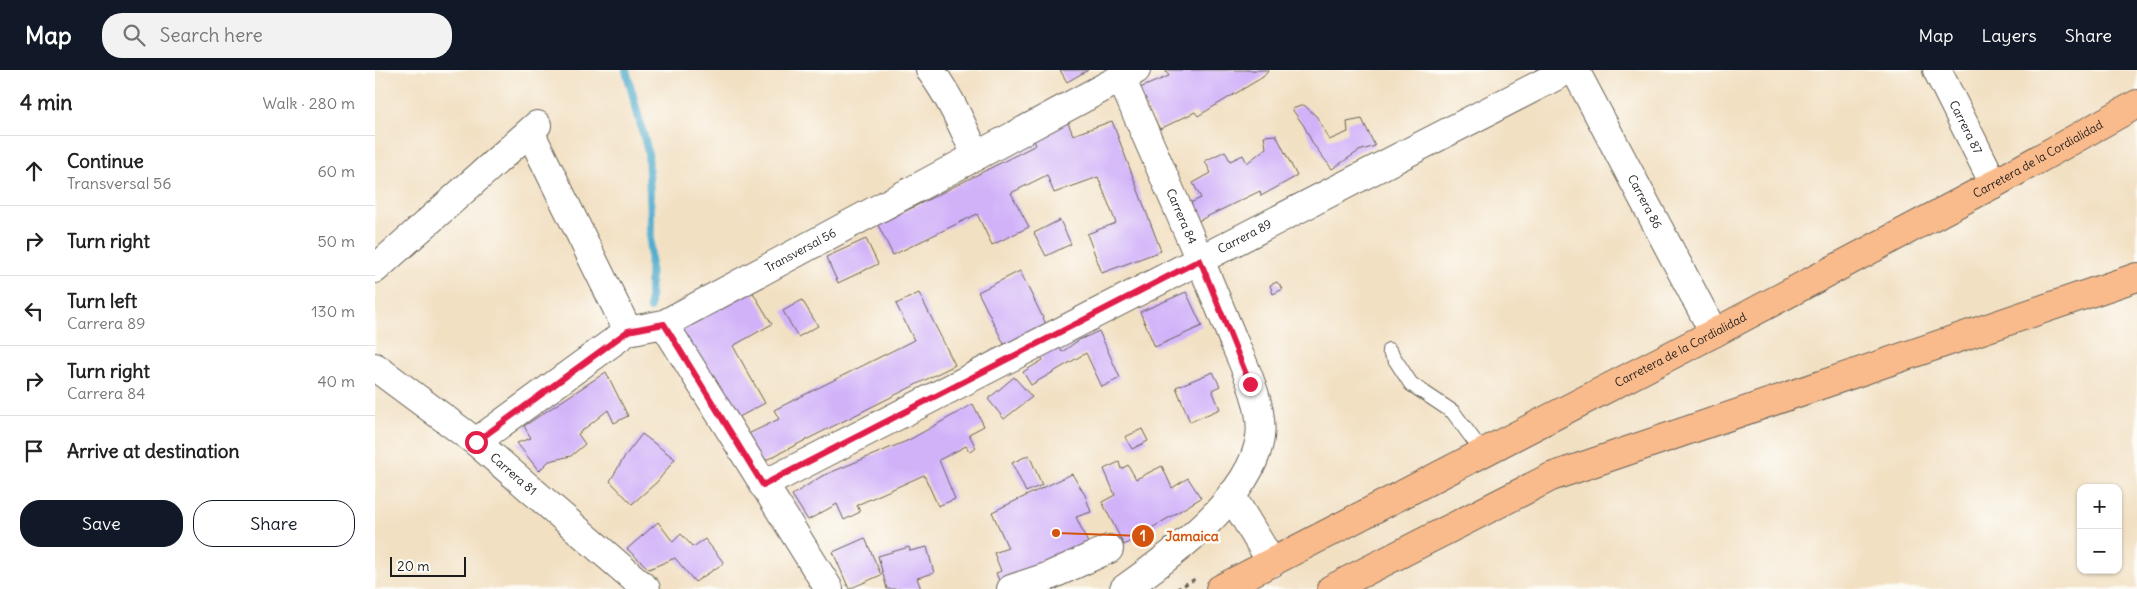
<!DOCTYPE html>
<html lang="en">
<head>
<meta charset="utf-8">
<style>
  :root { --surface:#fff; --page:#f2f2f2; --text:#222; --muted:#767676; --line:#e0e0e0; --accent:#111827 }
  body { margin:0; font-family:Delius,sans-serif; background:var(--page); color:var(--text) }
  .controls { position:absolute; right:15px; bottom:15px; display:grid; overflow:hidden; border-radius:10px; box-shadow:0 1px 4px #0004 }
  .controls button { width:45px; height:45px; display:grid; place-items:center; padding:0; border:0; border-bottom:1px solid var(--line); background:var(--surface); color:var(--text); font:25px sans-serif }
  .scale { position:absolute; left:15px; bottom:12px; width:76px; box-sizing:border-box; padding-left:5px; border:2px solid #1c1c1c; border-top:0; font-size:14px; line-height:18px; white-space:nowrap; color:#1c1c1c; -webkit-text-stroke:4px #fdfcf7; paint-order:stroke }
  .stop { position:absolute; width:15px; height:15px; margin:-11px; border:4px solid #e11d48; border-radius:50%; background:#fff }
  .stop.end { background:#e11d48; border-color:#fff; box-shadow:0 1px 5px #0008 }
  .list { margin:0; padding:0; list-style:none }
  h2 { display:flex; justify-content:space-between; align-items:center; height:65px; margin:0; padding:0 20px; font-size:21px }
  h2 small { font-size:16px; font-weight:400; color:var(--muted) }
  .list li { display:grid; grid-template-columns:32px 1fr auto; gap:15px; align-items:center; box-sizing:border-box; height:70px; padding:0 20px; border-top:1px solid var(--line) }
  .list b { display:block; font-size:19px; white-space:nowrap }
  .list p { margin:0; font-size:16px; white-space:nowrap; color:var(--muted) }
  .list em { font-size:16px; font-style:normal; color:var(--muted) }
  .actions { display:flex; gap:10px; padding:15px 20px }
  .actions a { flex:1; padding:11px 0; border:1px solid var(--accent); border-radius:20px; text-align:center; font-size:18px; color:var(--accent) }
  .actions .main { background:var(--accent); color:#fff }
  .icon { flex:none; width:28px; height:28px; fill:none; stroke:currentColor; stroke-width:2; stroke-linecap:round; stroke-linejoin:round }
  .map { position:relative; flex:none; width:1762px; height:519px; overflow:hidden }
  header { display:flex; align-items:center; gap:30px; box-sizing:border-box; height:70px; padding:0 25px; background:var(--accent); color:#fff }
  header strong { font-size:24px }
  nav { display:flex; gap:28px; margin-inline-start:auto; font-size:18px }
  .search { width:350px; height:45px; background:var(--page); display:flex; align-items:center; gap:12px; box-sizing:border-box; padding:0 18px; border-radius:20px; color:var(--muted); font-size:19px }
  main { display:flex }
  aside { flex:1; background:var(--surface) }
  .map>svg:first-child { display:block }
  .lines { fill:none; stroke-linecap:round; stroke-linejoin:round }
  .stream { stroke:#4dabcc; stroke-width:8 }
  .building { fill:#d1b2f9 }
  .service-casing { stroke:#676156; stroke-width:16 }
  .minor-casing { stroke:#676156; stroke-width:30 }
  .trunk-casing { stroke:#676156; stroke-width:30 }
  .path { stroke:#676156; stroke-width:3; stroke-dasharray:4 4; stroke-linecap:butt }
  .service { stroke:#fff; stroke-width:14 }
  .minor { stroke:#fff; stroke-width:28 }
  .trunk { stroke:#fabb8c; stroke-width:28 }
  .route { stroke:#e11d48; stroke-width:6 }
  .labels { text-anchor:middle; stroke-width:5; stroke-linejoin:round; paint-order:stroke }
  .street-label { font-size:12px; fill:#1c1c1c; stroke:#fdfcf7 }
  .leader { fill:none; stroke:#d4530e; stroke-width:2 }
  .callout-dot { fill:#d4530e; stroke:#fdfcf7; stroke-width:2 }
  .mark-label { font-size:15px; text-anchor:middle; font-weight:bold; fill:#fff }
  .callout-label { font-size:14px; text-anchor:middle; font-weight:bold; fill:#d4530e; stroke:#fdfcf7; stroke-width:5; stroke-linejoin:round; paint-order:stroke }
</style>
</head>
<body>
<header>
<strong>Map</strong>
<div class="search"><svg class="icon" aria-label="search" viewBox="0 0 24 24"><circle cx="10" cy="10" r="6"/><path d="M15 15l6 6"/></svg>Search here</div>
<nav><a>Map</a><a>Layers</a><a>Share</a></nav>
</header>
<main>
<aside>
<h2>4 min<small>Walk · 280 m</small></h2>
<ul class="list">
<li><svg class="icon" aria-label="ahead" viewBox="0 0 24 24"><path d="M12 20V5M6 11l6-6 6 6"/></svg><div><b>Continue</b><p>Transversal 56</p></div><em>60 m</em></li>
<li><svg class="icon" aria-label="right" viewBox="0 0 24 24"><path d="M7 20v-9h11M14 6l5 5-5 5"/></svg><div><b>Turn right</b></div><em>50 m</em></li>
<li><svg class="icon" aria-label="left" viewBox="0 0 24 24"><path d="M17 20v-9H6M10 6l-5 5 5 5"/></svg><div><b>Turn left</b><p>Carrera 89</p></div><em>130 m</em></li>
<li><svg class="icon" aria-label="right" viewBox="0 0 24 24"><path d="M7 20v-9h11M14 6l5 5-5 5"/></svg><div><b>Turn right</b><p>Carrera 84</p></div><em>40 m</em></li>
<li><svg class="icon" aria-label="arrive" viewBox="0 0 24 24"><path d="M6 21V4h12l-3 4 3 4H6"/></svg><div><b>Arrive at destination</b></div></li>
</ul>
<div class="actions"><a class="main">Save</a><a>Share</a></div>
</aside>
<div class="map">
<svg width="1762" height="519" viewBox="0 0 1762 519">
  <rect width="100%" height="100%" fill="#fdfcf7"/>
  <filter id="ink" filterUnits="userSpaceOnUse"><feTurbulence type="fractalNoise" baseFrequency=".02" numOctaves="2"/><feDisplacementMap in="SourceGraphic" scale="10" xChannelSelector="R" yChannelSelector="G"/><feConvolveMatrix kernelMatrix="1 2 1 2 8 2 1 2 1" color-interpolation-filters="sRGB"/></filter>
  <filter id="wash" filterUnits="userSpaceOnUse"><feTurbulence type="fractalNoise" baseFrequency=".0096" numOctaves="4" result="noise"/><feDisplacementMap in="SourceGraphic" scale="20" xChannelSelector="R" yChannelSelector="G"/><feGaussianBlur stdDeviation="1.12" result="paint"/><feColorMatrix in="noise" values="0 0 0 0 0 0 0 0 0 0 0 0 0 0 0 0 0 1.4 0 .05"/><feComposite in="paint" operator="in"/></filter>
  <g filter="url(#wash)">
    <rect width="100%" height="100%" fill="#f2e0c3"/>
    <g class="lines">
      <path class="stream" d="M251 0 273 82 276 145 275 238"/>
    </g>
    <g id="blocks">
      <path class="building" d="M685 0H713L692 12Z
        M790 0H894L888 7 823 46 820 42 785 59 760 20 794 6Z
        M929 35 942 47 954 70 973 62 972 52 987 49 1000 76 984 81 957 99 938 74 929 56 917 39Z
        M692 50 698 65 737 51 786 181 727 203 712 164 741 153 723 107 679 123 672 105 636 123 654 157 617 175 602 144 518 185 503 155 661 75 656 63Z
        M901 65 922 106 886 126 885 121 821 152 813 134 826 128 818 113 836 103 830 91 850 81 855 91 868 85 872 93 891 78 889 66Z
        M685 150 696 174 671 186 659 163Z
        M491 169 503 194 463 213 451 187Z
        M645 201 672 256 630 276 603 222Z
        M902 212 908 219 898 224 895 215Z
        M375 218 397 254 358 276 390 333 355 352 303 258Z
        M811 222 827 256 780 277 765 242Z
        M544 223 580 295 379 396 365 368 404 349 399 340 539 270 521 234Z
        M427 230 443 256 423 267 408 241Z
        M724 261 745 308 727 317 711 283 656 315 648 302 668 290 663 282 681 271 687 282 704 270Z
        M231 302 253 346 239 353 233 340 203 364 210 374 196 386 174 391 164 401 142 373 156 368 149 356Z
        M838 302 845 316 837 320 845 339 815 352 801 317Z
        M639 307 657 327 629 349 613 329Z
        M598 334 609 356 594 364 601 378 594 381 591 376 564 390 580 429 563 436 549 405 482 435 485 442 469 450 462 434 433 450 417 425 447 406 534 370Z
        M767 359 773 371 757 379 750 367Z
        M267 364 300 389 282 412 257 434 235 411 250 386Z
        M654 385 667 415 651 422 637 393Z
        M744 392 746 399 753 395 761 409 787 396 797 418 813 408 826 428 749 475 727 432 740 425 729 399Z
        M697 404 710 425 716 442 701 447 714 475 627 518 621 503 626 501 619 483 633 478 617 442Z
        M283 452 298 472 306 464 318 477 330 469 349 493 320 512 300 488 274 499 252 479Z
        M490 468 506 505 474 519 458 482Z
        M534 477 535 481 552 477 559 503 542 508 546 519H512L503 486Z"/>
    </g>
  </g>
  <g filter="url(#ink)">
    <use href="#blocks" fill-opacity="0" stroke="#676156" stroke-width="1"/>
    <g class="lines">
      <g class="service-casing">
        <path id="service" d="M1014 280 1036 314 1078 342 1109 384"/>
      </g>
      <g class="minor-casing">
        <g id="minor">
          <path d="M555 0C575 27 588 56 601 86"/>
          <path id="s1" d="M1200 0 1339 263"/>
          <path id="s2" d="M1562 0 1619 114"/>
          <path id="s3" d="M746 8C782 90 818 172 852 255 864 286 890 334 885 367 877 427 796 486 749 519"/>
          <path d="M155 62 253 261"/>
          <path d="M0 199 162 55"/>
          <path d="M289 254 454 519"/>
          <path id="s4" d="M0 297 101 372 271 519"/>
          <path id="s5" d="M101 372 253 261 289 254 761 0"/>
          <path id="s6" d="M388 415 1193 0"/>
          <path d="M856 425 897 493"/>
          <path d="M636 519 672 507 734 479"/>
        </g>
      </g>
      <g class="trunk-casing">
        <g id="trunk">
          <path id="s7" d="M845 519 1339 263 1619 114 1762 34"/>
          <path d="M956 519 1176 407 1762 207"/>
        </g>
      </g>
      <path class="path" d="M802 519 820 509"/>
      <use href="#service" class="service"/>
      <use href="#minor" class="minor"/>
      <use href="#trunk" class="trunk"/>
    </g>
  </g>
  <g class="lines" filter="url(#ink)">
    <path class="route" d="M101 372 253 261 289 254 388 415 825 190 875 314"/>
  </g>
  <g class="labels">
    <g class="street-label">
      <text dy="4" stroke="none"><textPath href="#s2" startOffset="64">Carrera 87</textPath></text>
      <text dy="4" stroke="none"><textPath href="#s7" startOffset="924">Carretera de la Cordialidad</textPath></text>
      <text dy="4" stroke="none"><textPath href="#s1" startOffset="149">Carrera 86</textPath></text>
      <text dy="4" stroke="none"><textPath href="#s3" startOffset="151">Carrera 84</textPath></text>
      <text dy="4" stroke="none"><textPath href="#s6" startOffset="542">Carrera 89</textPath></text>
      <text dy="4" stroke="none"><textPath href="#s5" startOffset="380">Transversal 56</textPath></text>
      <text dy="4" stroke="none"><textPath href="#s7" startOffset="519">Carretera de la Cordialidad</textPath></text>
      <text dy="4" stroke="none"><textPath href="#s4" startOffset="175">Carrera 81</textPath></text>
    </g>
  </g>
  <path class="leader" d="M681 463L768 466"/>
  <g class="callout-dot">
    <circle cx="681" cy="463" r="5"/>
    <circle cx="768" cy="466" r="12"/>
  </g>
  <g class="mark-label">
    <text x="768" y="471">1</text>
  </g>
  <g class="callout-label">
    <text x="817" y="471">Jamaica</text>
  </g>
</svg>
<div class="controls">
<button>+</button>
<button>−</button>
</div>
<div class="scale">20 m</div>
<div class="stop" style="left:101px;top:372px"></div>
<div class="stop end" style="left:875px;top:314px"></div>
</div>
</main>
</body>
</html>
